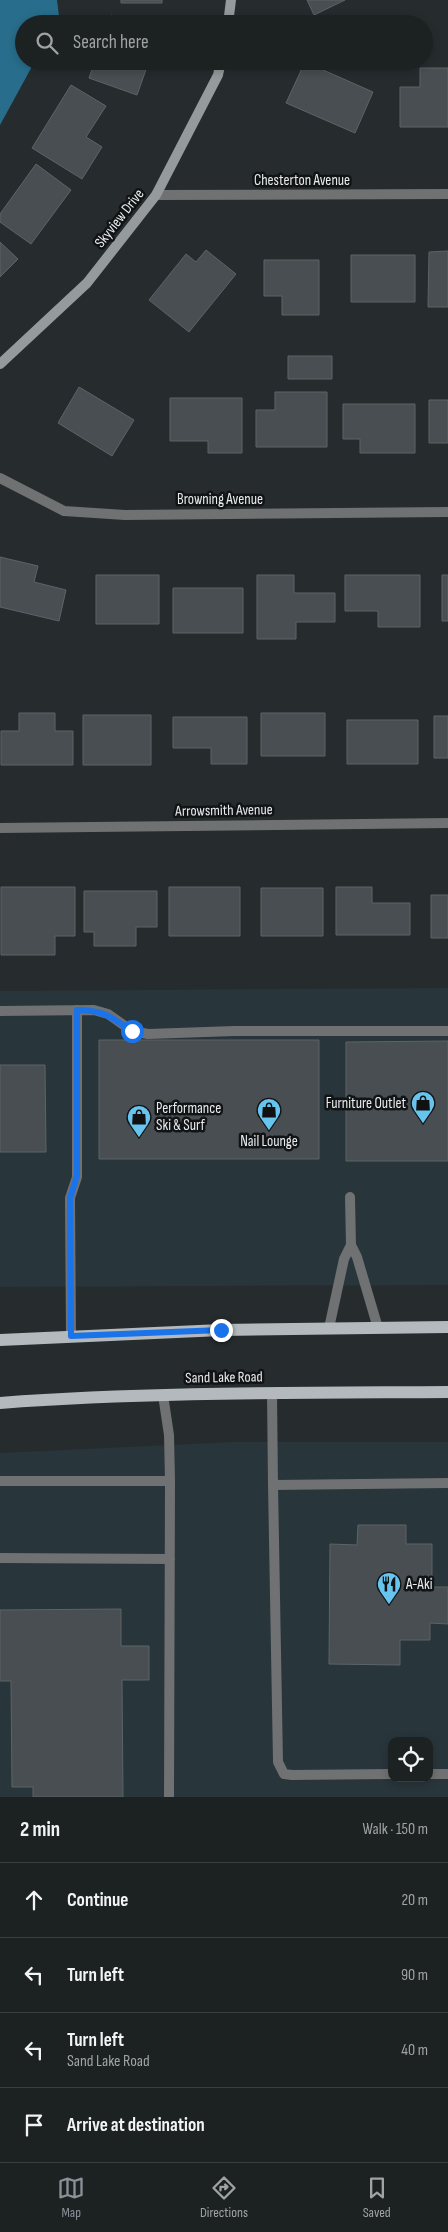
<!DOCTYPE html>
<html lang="en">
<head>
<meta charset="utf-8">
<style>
  :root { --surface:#1c2122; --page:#292e2f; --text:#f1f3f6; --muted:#a0a3a5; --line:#3a3e40; --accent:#8c9099 }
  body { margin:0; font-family:"Sofia Sans Condensed",sans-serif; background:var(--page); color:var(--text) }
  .controls { position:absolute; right:15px; bottom:15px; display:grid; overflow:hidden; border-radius:10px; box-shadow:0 2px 8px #0003 }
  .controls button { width:45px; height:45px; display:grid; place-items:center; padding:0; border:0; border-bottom:1px solid var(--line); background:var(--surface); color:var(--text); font:25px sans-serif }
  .stop { position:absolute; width:15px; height:15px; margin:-11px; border:4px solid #1a73e8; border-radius:50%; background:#fff }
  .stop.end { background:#1a73e8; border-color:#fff; box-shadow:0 1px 5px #0008 }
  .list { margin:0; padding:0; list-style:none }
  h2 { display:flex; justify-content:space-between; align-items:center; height:65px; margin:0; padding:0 20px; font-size:21px }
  h2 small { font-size:16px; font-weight:400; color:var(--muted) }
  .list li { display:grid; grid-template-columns:32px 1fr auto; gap:15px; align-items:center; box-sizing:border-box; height:75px; padding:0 20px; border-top:1px solid var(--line) }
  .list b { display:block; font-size:19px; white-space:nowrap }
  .list p { margin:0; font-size:16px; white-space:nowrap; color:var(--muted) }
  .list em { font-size:16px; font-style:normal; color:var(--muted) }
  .icon { flex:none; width:28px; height:28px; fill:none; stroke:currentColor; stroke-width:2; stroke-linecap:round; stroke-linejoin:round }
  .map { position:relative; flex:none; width:448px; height:1797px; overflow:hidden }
  .search { position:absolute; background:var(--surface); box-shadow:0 2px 8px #0003; left:15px; right:15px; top:15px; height:55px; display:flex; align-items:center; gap:12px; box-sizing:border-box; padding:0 18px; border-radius:28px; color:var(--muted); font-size:19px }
  .sheet { height:365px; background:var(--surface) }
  nav { display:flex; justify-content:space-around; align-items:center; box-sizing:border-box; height:70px; border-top:1px solid var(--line); background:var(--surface); font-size:14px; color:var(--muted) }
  nav a { display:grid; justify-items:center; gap:2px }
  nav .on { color:var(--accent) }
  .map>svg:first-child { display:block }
  .built { fill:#28353b; fill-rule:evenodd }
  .water { fill:#286e8c }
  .building { fill:#484e51; stroke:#5d6467 }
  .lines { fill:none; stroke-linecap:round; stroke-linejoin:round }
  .lane { stroke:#6f7173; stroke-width:10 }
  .street { stroke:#6f7173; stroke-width:10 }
  .secondary { stroke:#959a9c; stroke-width:10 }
  .primary { stroke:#b3b9bc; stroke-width:12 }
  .route { stroke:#1a73e8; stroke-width:6 }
  .labels { text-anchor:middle; stroke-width:5; stroke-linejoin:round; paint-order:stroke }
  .street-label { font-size:15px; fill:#e8ecee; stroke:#111315 }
  .poi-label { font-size:15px; fill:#e8ecee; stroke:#111315; text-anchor:start }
</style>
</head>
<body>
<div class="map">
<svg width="448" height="1797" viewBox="0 0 448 1797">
  <rect width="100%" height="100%" fill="#262c2e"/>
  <path class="built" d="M448 988V1285L0 1287V991Z
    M233 1442H448V1797H0V1453ZM392 1741H429V1778H392Z"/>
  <path class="water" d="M0 0H57L59 16 55 24H24V61H35L0 125Z"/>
  <path class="building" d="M121 0H162V3H121Z
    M307 0H345L314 15Z
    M111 15 136 24H108Z
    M95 61H149L137 95 89 78Z
    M305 62 373 92 355 133 286 103Z
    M420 68H448V127H400V87H420Z
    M71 85 106 106 86 137 102 147 82 179 32 148Z
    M36 164 71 190 31 244 0 222V214Z
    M0 242 18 259 0 277Z
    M206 250 236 274 189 332 149 300 186 254 196 262Z
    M448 251V307H428L429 252Z
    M351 255H415V302H351Z
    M264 260H319V315H282V296H264Z
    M288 356H332V379H288Z
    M79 387 134 420 112 456 58 423Z
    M275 392H327V447H256V410H275Z
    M170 398H242V453H208V441H170Z
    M429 400H448V443H429Z
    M343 404H415V453H360V439H343Z
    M0 557 38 566 34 582 66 590 59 621 0 607Z
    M96 575H159V624H96Z
    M257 575H294V593H335V622H296V639H257Z
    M345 575H420V627H378V611H345Z
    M442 575H448V621H442Z
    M173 588H243V633H173Z
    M19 713H55V731H73V765H1V731H19Z
    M261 713H325V756H261Z
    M83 715H151V765H83Z
    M434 716H448V758H434Z
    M173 717H247V764H211V748H173Z
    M347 720H418V764H347Z
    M1 887H75V936H55V955H1Z
    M169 887H240V936H169Z
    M336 887H372V903H410V935H336Z
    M261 888H323V936H261Z
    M84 891H157V927H136V946H94V932H84Z
    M431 895H448V938H431Z
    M99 1040H319V1159H99Z
    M448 1041V1161H346V1042Z
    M0 1065H45L46 1152H0Z
    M358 1525H406V1544H432V1587H448V1624L430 1623V1640H400V1665L329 1664 330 1544 357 1545Z
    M121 1609V1646H149V1680H122L123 1797H33V1787H12L11 1681H0V1610Z"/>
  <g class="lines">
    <path class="lane" d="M0 1011 94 1010 108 1014 132 1031 148 1034 234 1031H448
      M350 1197 351 1245 357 1257 378 1328
      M329 1328 344 1259 351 1245
      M71 1336 70 1198 77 1177V1010
      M272 1393 273 1485
      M163 1395 169 1435 170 1481 169 1797
      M0 1481H170
      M0 1558 170 1559
      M392 1774 292 1775 284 1774 278 1762 273 1485 448 1483
      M429 1774H448"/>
    <path class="street" d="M156 195 448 194
      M0 478 64 511 125 515 448 512
      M0 828 448 823"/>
    <path class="secondary" d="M228 24 231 0
      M0 364 87 283 156 195 218 75 221 61"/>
    <path class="primary" d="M0 1340 221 1330 448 1327
      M0 1403C149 1392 299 1393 448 1392"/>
  </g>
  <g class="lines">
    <path class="route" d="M132 1031C111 1017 103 1010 77 1010V1176L70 1198 71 1336 221 1330"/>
  </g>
  <defs>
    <g id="shop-pin" transform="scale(1.25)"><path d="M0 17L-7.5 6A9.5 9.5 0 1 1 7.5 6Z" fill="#66c4ef" stroke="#111315"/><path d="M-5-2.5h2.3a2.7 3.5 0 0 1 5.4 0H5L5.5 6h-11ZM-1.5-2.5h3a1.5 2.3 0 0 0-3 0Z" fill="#111"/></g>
    <g id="restaurant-pin" transform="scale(1.25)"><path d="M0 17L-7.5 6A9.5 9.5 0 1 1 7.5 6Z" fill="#66c4ef" stroke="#111315"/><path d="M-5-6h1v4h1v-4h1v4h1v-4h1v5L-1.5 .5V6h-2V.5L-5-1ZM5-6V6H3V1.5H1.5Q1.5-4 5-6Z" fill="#111"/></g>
  </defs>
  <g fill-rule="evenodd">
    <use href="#shop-pin" x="423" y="1103"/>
    <use href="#shop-pin" x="269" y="1110"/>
    <use href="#shop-pin" x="139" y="1117"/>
    <use href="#restaurant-pin" x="389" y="1584"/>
  </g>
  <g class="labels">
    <g class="street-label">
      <text x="302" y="185">Chesterton Avenue</text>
      <text transform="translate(119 218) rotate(-52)" y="5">Skyview Drive</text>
      <text x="220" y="504">Browning Avenue</text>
      <text transform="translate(224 810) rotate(-1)" y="5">Arrowsmith Avenue</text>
      <text transform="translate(224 1377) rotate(-1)" y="5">Sand Lake Road</text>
    </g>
    <g class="poi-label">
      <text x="406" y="1108" text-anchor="end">Furniture Outlet</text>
      <text x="156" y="1113">Performance<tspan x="156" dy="17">Ski &amp; Surf</tspan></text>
      <text x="269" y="1146" text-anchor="middle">Nail Lounge</text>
      <text x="406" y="1589">A-Aki</text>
    </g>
  </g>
</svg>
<div class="controls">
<button><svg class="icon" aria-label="locate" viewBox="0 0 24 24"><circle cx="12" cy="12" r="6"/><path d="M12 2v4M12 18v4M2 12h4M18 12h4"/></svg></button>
</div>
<div class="stop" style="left:132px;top:1031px"></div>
<div class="stop end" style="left:221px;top:1330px"></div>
<div class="search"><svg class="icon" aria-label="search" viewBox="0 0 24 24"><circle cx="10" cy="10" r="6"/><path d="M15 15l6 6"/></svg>Search here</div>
</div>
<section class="sheet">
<h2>2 min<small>Walk · 150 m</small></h2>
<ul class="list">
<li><svg class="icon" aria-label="ahead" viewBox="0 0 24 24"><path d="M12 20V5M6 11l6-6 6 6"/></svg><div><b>Continue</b></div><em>20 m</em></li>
<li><svg class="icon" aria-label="left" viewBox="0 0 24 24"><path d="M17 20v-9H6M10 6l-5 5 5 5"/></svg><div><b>Turn left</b></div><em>90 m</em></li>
<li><svg class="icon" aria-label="left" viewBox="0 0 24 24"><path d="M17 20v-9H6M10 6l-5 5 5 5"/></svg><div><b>Turn left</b><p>Sand Lake Road</p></div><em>40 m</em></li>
<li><svg class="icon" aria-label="arrive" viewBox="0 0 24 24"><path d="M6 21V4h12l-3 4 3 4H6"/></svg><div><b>Arrive at destination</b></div></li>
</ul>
</section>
<nav>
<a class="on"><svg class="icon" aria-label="map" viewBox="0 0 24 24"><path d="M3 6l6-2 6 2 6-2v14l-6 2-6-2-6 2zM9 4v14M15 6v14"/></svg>Map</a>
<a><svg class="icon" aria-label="directions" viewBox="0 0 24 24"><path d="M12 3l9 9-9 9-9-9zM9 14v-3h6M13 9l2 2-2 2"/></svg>Directions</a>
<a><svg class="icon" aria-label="saved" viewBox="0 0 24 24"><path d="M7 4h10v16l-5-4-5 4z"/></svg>Saved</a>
</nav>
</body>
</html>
